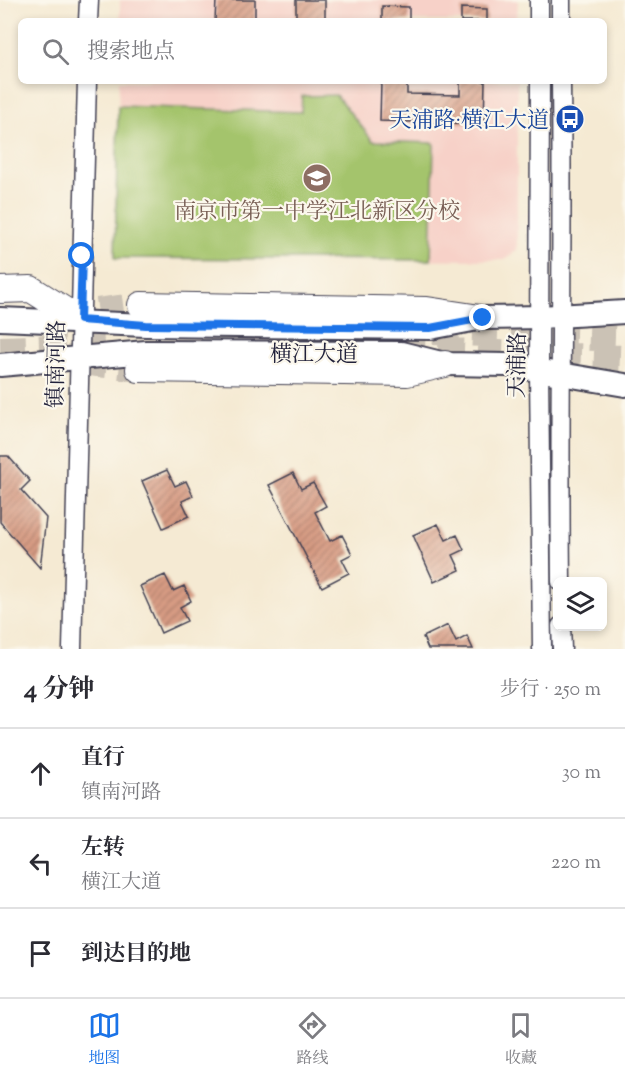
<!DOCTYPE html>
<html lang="zh">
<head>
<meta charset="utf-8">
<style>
  :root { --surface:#fff; --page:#f2f2f3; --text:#2b2b33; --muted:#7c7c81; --line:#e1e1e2; --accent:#1a73e8 }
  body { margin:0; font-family:"Sorts Mill Goudy","Noto Serif SC",serif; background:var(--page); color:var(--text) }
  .controls { position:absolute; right:18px; bottom:18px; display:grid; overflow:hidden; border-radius:9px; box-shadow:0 3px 9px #0003 }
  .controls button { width:54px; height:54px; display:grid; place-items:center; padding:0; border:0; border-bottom:2px solid var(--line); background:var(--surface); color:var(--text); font:30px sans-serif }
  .stop { position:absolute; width:18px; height:18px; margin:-14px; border:4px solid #1a73e8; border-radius:50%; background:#fff }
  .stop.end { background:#1a73e8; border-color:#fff; box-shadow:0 2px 6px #0008 }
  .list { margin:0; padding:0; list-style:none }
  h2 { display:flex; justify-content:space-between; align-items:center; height:78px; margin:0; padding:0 24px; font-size:26px }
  h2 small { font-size:20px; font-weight:400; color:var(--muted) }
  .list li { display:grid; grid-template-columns:39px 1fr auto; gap:18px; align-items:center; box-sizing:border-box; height:90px; padding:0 24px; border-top:2px solid var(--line) }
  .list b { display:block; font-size:22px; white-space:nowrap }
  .list p { margin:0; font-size:20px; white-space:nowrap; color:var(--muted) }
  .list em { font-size:20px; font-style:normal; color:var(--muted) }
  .icon { flex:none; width:33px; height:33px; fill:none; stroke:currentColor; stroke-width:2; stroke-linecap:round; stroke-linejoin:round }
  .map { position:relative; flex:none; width:625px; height:649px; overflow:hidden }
  .search { position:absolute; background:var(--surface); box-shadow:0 3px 9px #0003; left:18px; right:18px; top:18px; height:66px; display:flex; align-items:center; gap:15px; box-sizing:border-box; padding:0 21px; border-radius:9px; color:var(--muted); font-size:22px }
  .sheet { height:348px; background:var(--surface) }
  nav { display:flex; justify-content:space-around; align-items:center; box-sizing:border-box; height:84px; border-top:2px solid var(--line); background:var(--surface); font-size:16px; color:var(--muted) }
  nav a { display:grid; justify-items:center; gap:3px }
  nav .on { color:var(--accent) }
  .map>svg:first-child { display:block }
  .built { fill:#f7d1c8 }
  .pitch { fill:#a4c46c; stroke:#637354; stroke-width:1.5 }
  .building { fill:url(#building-hatch) }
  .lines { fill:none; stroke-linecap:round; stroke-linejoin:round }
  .highway-tunnel { stroke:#cbc2b5; stroke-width:26; stroke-dasharray:26 13; stroke-linecap:butt }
  .minor-casing { stroke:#424052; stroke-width:21 }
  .major-casing { stroke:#424052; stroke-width:26 }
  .highway-casing { stroke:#424052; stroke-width:28 }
  .minor { stroke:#fff; stroke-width:18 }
  .major { stroke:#fff; stroke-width:22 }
  .highway { stroke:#fff; stroke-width:26 }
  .route { stroke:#1a73e8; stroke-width:8 }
  .labels { text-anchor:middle; stroke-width:4.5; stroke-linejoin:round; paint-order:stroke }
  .transit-label { font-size:22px; fill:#164399; stroke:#fbf7ec; text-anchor:end }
  .education-label { font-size:22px; fill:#785e54; stroke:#fbf7ec }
  .street-label { font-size:22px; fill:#22223b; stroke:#fbf7ec }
</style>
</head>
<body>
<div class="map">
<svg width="625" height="649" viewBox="0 0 625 649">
  <defs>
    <pattern id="building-hatch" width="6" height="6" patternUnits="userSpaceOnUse" patternTransform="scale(1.5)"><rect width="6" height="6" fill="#d79b83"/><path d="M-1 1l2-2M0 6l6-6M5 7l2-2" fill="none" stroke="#ae7e6c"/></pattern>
  </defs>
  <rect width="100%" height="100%" fill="#fbf7ec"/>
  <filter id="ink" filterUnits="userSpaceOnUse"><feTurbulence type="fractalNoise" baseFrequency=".0167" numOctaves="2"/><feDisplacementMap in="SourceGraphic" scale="12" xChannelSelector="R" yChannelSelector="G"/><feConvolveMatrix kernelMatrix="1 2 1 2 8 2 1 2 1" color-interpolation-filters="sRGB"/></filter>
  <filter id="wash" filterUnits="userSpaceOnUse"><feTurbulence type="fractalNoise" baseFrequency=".008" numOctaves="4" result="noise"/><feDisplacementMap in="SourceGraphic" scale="24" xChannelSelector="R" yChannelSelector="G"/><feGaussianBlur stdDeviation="1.35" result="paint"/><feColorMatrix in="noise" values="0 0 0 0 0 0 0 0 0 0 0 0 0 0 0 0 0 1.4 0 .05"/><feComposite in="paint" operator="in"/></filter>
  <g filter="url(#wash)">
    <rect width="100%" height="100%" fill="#f5ead3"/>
    <path class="built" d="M120 0H518L517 21H120Z
      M119 81H517V250L505 260 115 258Z"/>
    <path class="pitch" d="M336 95 373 141 434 143 431 260 115 258 118 106 301 112 302 96Z"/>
    <g id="blocks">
      <path class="building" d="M216 0H255V21H215Z
        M296 0H325V21H296Z
        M382 6 409 7V21H382Z
        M461 8 487 9V21H461Z
        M381 81H407V94L460 95V81H485L484 124 380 121Z
        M0 456H8L30 481 21 490 46 518 40 568 0 522Z
        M167 470 175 486 186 481 193 496 182 501 189 516 163 528 142 481Z
        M293 473 301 489 313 483 326 506 315 512 330 541 342 535 352 554 342 559 349 573 322 587 269 485Z
        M438 524 446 540 457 535 464 550 453 555 460 570 434 582 413 535Z
        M165 575 173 591 184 586 191 601 180 607 187 621 161 633 140 586Z
        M448 625 456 642 467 636 473 649H428L423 637Z"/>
    </g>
  </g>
  <g filter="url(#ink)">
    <use href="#blocks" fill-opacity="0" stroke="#424052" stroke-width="1.5"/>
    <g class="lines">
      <path class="highway-tunnel" d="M59 316 141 305
        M433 332 625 339
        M0 349 105 346
        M399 349 625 358
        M81 362 139 369"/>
      <g class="minor-casing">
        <path id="minor" d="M539 0V21
          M561 0V21
          M88 21 89 0
          M540 81 539 371 542 649
          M561 582C559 415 563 248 561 81
          M561 626 562 649
          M72 649 87 81"/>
      </g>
      <g class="major-casing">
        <path id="major" d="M0 319 146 325 430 328 483 318 540 317 625 312
          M0 365 146 352 401 353 445 364 507 365 625 385"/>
      </g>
      <g class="highway-casing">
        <path id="highway" d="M0 290 31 289 80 320
          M141 305 427 310 480 318
          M139 369 407 373 445 364"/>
      </g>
      <use href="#minor" class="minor"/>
      <use href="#major" class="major"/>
      <use href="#highway" class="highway"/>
    </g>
  </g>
  <g class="lines" filter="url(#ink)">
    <path class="route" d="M82 256 80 320 146 325 430 328 483 318"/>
  </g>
  <defs>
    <g id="bus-disc" transform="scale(1.5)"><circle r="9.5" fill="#1a4fb4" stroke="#fbf7ec"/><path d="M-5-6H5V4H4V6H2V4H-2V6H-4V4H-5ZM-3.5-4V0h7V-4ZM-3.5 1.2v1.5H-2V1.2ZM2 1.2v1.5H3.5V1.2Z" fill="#fff"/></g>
    <g id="school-disc" transform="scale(1.5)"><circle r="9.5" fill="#8d6e63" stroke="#fbf7ec"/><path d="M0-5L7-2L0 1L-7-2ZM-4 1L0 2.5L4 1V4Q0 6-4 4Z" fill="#fff"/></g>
  </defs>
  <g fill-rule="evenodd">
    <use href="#bus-disc" x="570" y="119"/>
    <use href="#school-disc" x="317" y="178"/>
  </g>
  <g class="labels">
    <g class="transit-label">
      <text x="549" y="127">天浦路·横江大道</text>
    </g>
    <g class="education-label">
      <text x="317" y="218">南京市第一中学江北新区分校</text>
    </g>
    <g class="street-label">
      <text x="314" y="361">横江大道</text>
      <text transform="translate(55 364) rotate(-89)" y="8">镇南河路</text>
      <text transform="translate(516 365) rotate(-89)" y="8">天浦路</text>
    </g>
  </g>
</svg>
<div class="controls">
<button><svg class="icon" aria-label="layers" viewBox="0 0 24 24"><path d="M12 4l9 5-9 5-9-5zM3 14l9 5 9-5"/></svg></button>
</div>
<div class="stop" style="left:82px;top:256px"></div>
<div class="stop end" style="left:483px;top:318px"></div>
<div class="search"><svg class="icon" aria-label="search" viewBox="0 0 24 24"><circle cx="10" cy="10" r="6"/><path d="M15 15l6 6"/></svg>搜索地点</div>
</div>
<section class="sheet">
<h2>4 分钟<small>步行 · 250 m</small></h2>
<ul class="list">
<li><svg class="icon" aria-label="ahead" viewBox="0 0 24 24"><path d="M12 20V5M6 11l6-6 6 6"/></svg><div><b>直行</b><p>镇南河路</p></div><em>30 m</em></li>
<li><svg class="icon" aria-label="left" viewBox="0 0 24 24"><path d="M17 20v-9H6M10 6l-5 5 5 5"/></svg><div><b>左转</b><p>横江大道</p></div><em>220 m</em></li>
<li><svg class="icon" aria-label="arrive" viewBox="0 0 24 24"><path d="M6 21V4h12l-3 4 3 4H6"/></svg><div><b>到达目的地</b></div></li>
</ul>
</section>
<nav>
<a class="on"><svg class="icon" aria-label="map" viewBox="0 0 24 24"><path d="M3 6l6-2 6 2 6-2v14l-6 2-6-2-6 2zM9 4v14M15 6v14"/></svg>地图</a>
<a><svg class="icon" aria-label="directions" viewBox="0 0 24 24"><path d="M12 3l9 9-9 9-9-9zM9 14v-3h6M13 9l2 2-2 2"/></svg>路线</a>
<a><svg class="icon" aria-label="saved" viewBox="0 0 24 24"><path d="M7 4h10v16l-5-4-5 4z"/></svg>收藏</a>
</nav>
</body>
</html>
